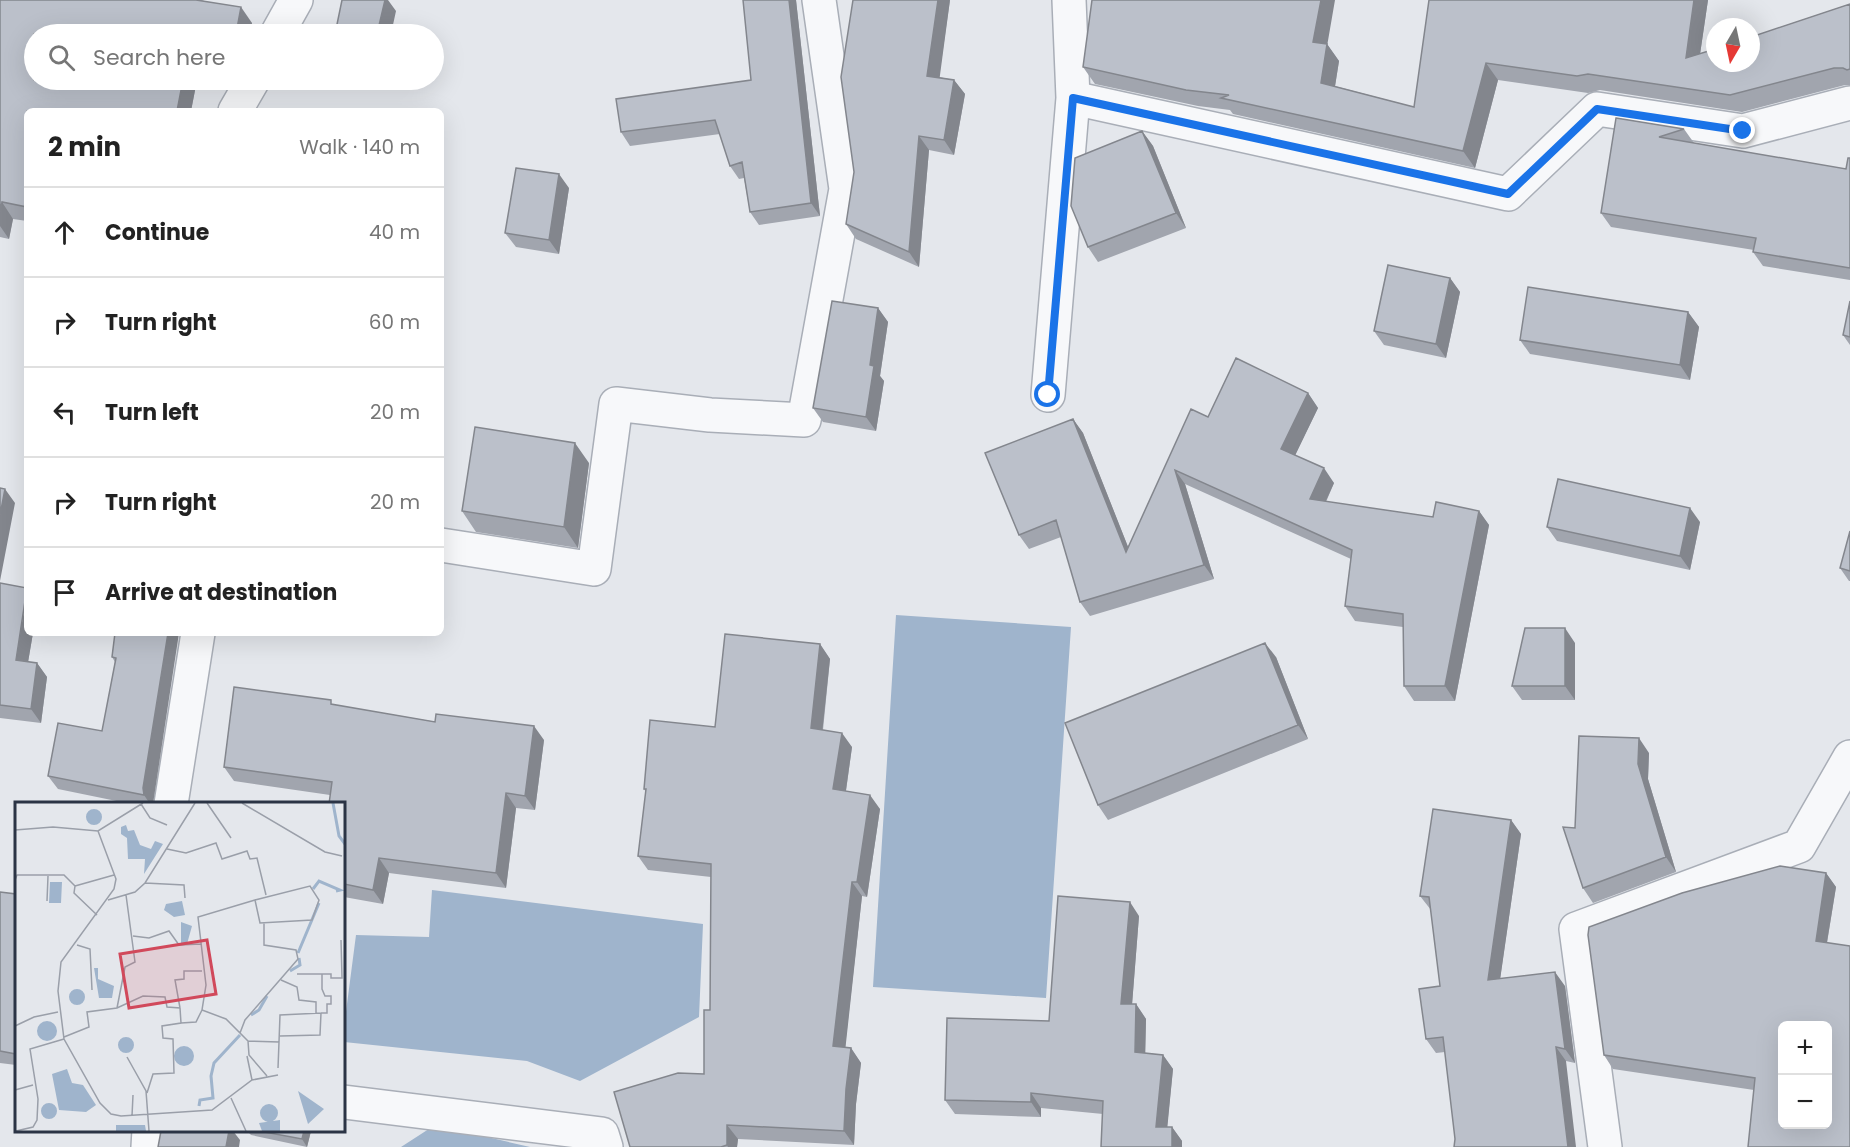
<!DOCTYPE html>
<html lang="en">
<head>
<meta charset="utf-8">
<style>
  :root { --surface:#fff; --page:#f2f2f2; --text:#222; --muted:#767676; --line:#e0e0e0 }
  body { margin:0; font-family:Poppins,sans-serif; background:var(--page); color:var(--text) }
  .controls { position:absolute; right:18px; bottom:18px; display:grid; overflow:hidden; border-radius:9px; box-shadow:0 6px 24px #0002 }
  .controls button { width:54px; height:54px; display:grid; place-items:center; padding:0; border:0; border-bottom:2px solid var(--line); background:var(--surface); color:var(--text); font:30px sans-serif }
  .compass { position:absolute; left:1706px; top:18px; width:54px; height:54px; border-radius:50%; background:var(--surface); box-shadow:0 6px 24px #0002; rotate:189deg }
  .stop { position:absolute; width:18px; height:18px; margin:-14px; border:4px solid #1a73e8; border-radius:50%; background:#fff }
  .stop.end { background:#1a73e8; border-color:#fff; box-shadow:0 2px 6px #0008 }
  .list { margin:0; padding:0; list-style:none }
  h2 { display:flex; justify-content:space-between; align-items:center; height:78px; margin:0; padding:0 24px; font-size:26px }
  h2 small { font-size:20px; font-weight:400; color:var(--muted) }
  .list li { display:grid; grid-template-columns:39px 1fr auto; gap:18px; align-items:center; box-sizing:border-box; height:90px; padding:0 24px; border-top:2px solid var(--line) }
  .list b { display:block; font-size:22px; white-space:nowrap }
  .list em { font-size:20px; font-style:normal; color:var(--muted) }
  .icon { flex:none; width:33px; height:33px; fill:none; stroke:currentColor; stroke-width:2; stroke-linecap:round; stroke-linejoin:round }
  .map { position:relative; flex:none; width:1850px; height:1147px; overflow:hidden }
  .search { position:absolute; background:var(--surface); box-shadow:0 6px 24px #0002; left:24px; top:24px; width:420px; height:66px; display:flex; align-items:center; gap:15px; box-sizing:border-box; padding:0 21px; border-radius:33px; color:var(--muted); font-size:22px }
  .panel { position:absolute; background:var(--surface); box-shadow:0 6px 24px #0002; left:24px; top:108px; width:420px; height:528px; border-radius:9px }
  .map>svg:first-child { display:block }
  .water { fill:#9fb4cc }
  .lines { fill:none; stroke-linecap:round; stroke-linejoin:round }
  .minor-casing { stroke:#a9aeb7; stroke-width:36 }
  .minor { stroke:#f7f8fa; stroke-width:33 }
  .wall { fill:#a1a5ae }
  .shaded-wall { fill:#83868d }
  .building { fill:#bbc0ca; stroke:#83868d; stroke-width:1.5; fill-rule:evenodd }
  .route { stroke:#1a73e8; stroke-width:8 }
  .inset-river { fill:none; stroke:#9fb4cc; stroke-width:3 }
  .inset-road { fill:none; stroke:#9a9fa9; stroke-width:1.5 }
  .view { fill:#d1495b; fill-opacity:0.15; stroke:#d1495b; stroke-width:3 }
  .inset-edge { fill:none; stroke:#2b3445; stroke-width:3 }
</style>
</head>
<body>
<div class="map">
<svg width="1850" height="1147" viewBox="0 0 1850 1147">
  <rect width="100%" height="100%" fill="#e4e7ec"/>
  <path class="water" d="M896 615 1071 627 1046 998 873 987Z
    M432 890 703 924 699 1017 580 1081 527 1061 344 1042V1027L356 935 429 937Z
    M435 1125 530 1147H401Z"/>
  <g class="lines">
    <g class="minor-casing">
      <path id="minor" d="M1069 0 1073 98 1508 194 1597 109 1743 131 1850 103
        M277 34 296 0
        M235 111 253 80
        M1048 395 1073 98
        M441 545 594 569 616 404 710 415 804 420 846 189 819 0
        M171 804 198 633
        M344 1102 602 1134 606 1147
        M148 1147 149 1130
        M1605 1147 1576 929 1799 846 1850 757"/>
    </g>
    <use href="#minor" class="minor"/>
  </g>
  <path class="wall" d="M0 0H202L252 23 250 34H34V80H197L191 111H27V221L13 219 9 239 0 237Z
    M743 0H796L820 216 759 225 750 212 744 178 739 179 730 166 720 134 630 146 621 132 751 80Z
    M950 0 939 77 954 80 965 94 954 155 929 150 919 267 856 239 846 224 854 172Z
    M1429 0H1708L1700 54 1850 4V85H1845L1742 112 1600 90 1588 93 1498 80 1475 168 1233 114 1230 110 1198 106 1095 84 1083 67 1327 44 1339 61 1335 86 1414 107Z
    M214 80H232L230 82Z
    M1616 118 1684 129 1694 143H1693L1846 169 1850 158V280L1763 266 1753 252 1754 250 1611 227 1601 213Z
    M1142 131 1153 146 1186 228 1098 262 1088 247Z
    M569 188 559 254 516 247 505 233Z
    M1450 278 1460 292 1446 358 1384 345 1374 331Z
    M1850 301V345L1843 335Z
    M878 308 888 322 880 376 884 381 876 431 823 422 813 408Z
    M1688 312 1699 327 1690 380 1530 354 1520 340Z
    M1308 393 1318 408 1295 455 1334 483 1326 502 1433 517 1479 511 1489 525 1455 701H1414L1404 686 1403 627 1355 621 1345 606 1351 559 1185 484 1214 579 1090 616 1080 602 1061 537 1029 549 1019 535 1073 419 1083 433 1128 547 1208 417Z
    M589 463 578 548 476 532 462 511Z
    M1700 522 1690 570 1557 541 1547 527Z
    M1850 531V581H1849L1840 568Z
    M0 583 27 633H33L28 662 37 663 47 677 41 723 0 718Z
    M115 633 152 801 153 804H131L58 789 48 776 102 731 115 662 112 657Z
    M1575 643V700H1522L1512 686Z
    M820 644 830 659 823 730 852 747 846 791 880 809 867 897 862 896 845 1047 851 1048 861 1063 856 1104 854 1145 738 1139 737 1147H630L704 1074 710 1010 711 877 648 870 638 856 646 792 644 789 715 727Z
    M1276 657 1308 739 1108 820 1098 805Z
    M335 705 544 740 535 810 516 808 506 888 389 873 383 904 344 897V804L330 795 234 781 224 767Z
    M1649 753 1648 779 1676 872 1593 903 1583 888 1575 828Z
    M1511 820 1521 834 1500 979 1565 986 1575 1063 1566 1061 1455 1139 1445 1052 1436 1053 1426 1039 1440 986 1431 910 1420 896Z
    M1826 873 1836 887 1827 943 1754 1090 1613 1069 1604 1055Z
    M0 892 16 894V1065L0 1063Z
    M1139 916 1132 1004H1136L1146 1019 1145 1053 1163 1055 1173 1069 1167 1127H1172L1182 1141V1147H1101L1103 1114 1041 1108V1117L955 1114 945 1100 1049 1021Z
    M247 1131H311L307 1147 251 1135Z"/>
  <path class="shaded-wall" d="M385 0H388L396 11 391 34H377Z
    M789 0H796L820 216 811 203Z
    M938 0H950L938 90 927 76Z
    M1321 0H1335L1325 58 1313 42Z
    M1694 0H1708L1697 75 1686 58Z
    M241 7 252 23 250 34H236Z
    M1327 44 1339 61 1333 99 1321 83Z
    M1486 63 1498 80 1475 168 1463 151Z
    M183 80H197L191 111H177Z
    M954 80 965 94 954 155 944 140Z
    M1142 131 1153 146 1186 228 1176 213Z
    M919 136 929 150 919 267 909 252Z
    M559 174 569 188 559 254 549 240Z
    M2 202 13 219 9 239 0 226V212Z
    M1450 278 1460 292 1446 358 1436 344Z
    M878 308 888 322 880 376 884 381 876 431 866 417 870 365Z
    M1688 312 1699 327 1690 380 1680 365Z
    M1308 393 1318 408 1291 464 1281 449Z
    M1073 419 1083 433 1136 567 1126 552Z
    M575 443 589 463 578 548 564 527Z
    M1324 468 1334 483 1320 514 1310 499Z
    M1175 470 1185 484 1214 579 1204 565Z
    M5 489 15 503 0 581V515Z
    M1690 508 1700 522 1690 570 1680 556Z
    M1479 511 1489 525 1455 701 1445 686Z
    M27 592V633H33L26 674 16 660Z
    M1565 628 1575 643V700L1565 686Z
    M168 633H179L153 804H150L144 795 143 788Z
    M1265 643 1276 657 1308 739 1298 725Z
    M820 644 830 659 821 743 811 728Z
    M37 663 47 677 41 723 31 709Z
    M534 726 544 740 535 810 525 796Z
    M842 733 852 747 844 804 833 789Z
    M1639 738 1649 753 1648 779 1676 872 1666 857 1638 764Z
    M506 793 516 808 506 888 496 873Z
    M870 795 880 809 867 897 857 882Z
    M1511 820 1521 834 1498 994 1488 980Z
    M379 858 389 873 383 904 373 890Z
    M1826 873 1836 887 1825 954 1816 941Z
    M852 882 862 896 844 1061 833 1046Z
    M1130 902 1139 916 1131 1018 1121 1004Z
    M1555 972 1565 986 1575 1063 1565 1049Z
    M1136 1004 1146 1019 1145 1066 1135 1052Z
    M1556 1047 1566 1061 1576 1147H1568Z
    M851 1048 861 1063 856 1104 854 1145 844 1131 846 1089Z
    M1163 1055 1173 1069 1166 1141 1156 1127Z
    M1031 1093 1041 1108V1117L1031 1102Z
    M727 1125 738 1139 737 1147H728L727 1145Z
    M1172 1127 1182 1141V1147H1172Z
    M229 1131H233L240 1140 239 1147H226Z
    M304 1131H311L307 1147 302 1139Z"/>
  <path class="building" d="M0 0H196L241 7 236 34H34V80H183L177 111H27V207L2 202 0 212Z
    M342 0H385L377 34H335Z
    M743 0H789L811 203 750 212 742 162 730 166 715 120 621 132 616 99 751 80Z
    M853 0H938L927 76 954 80 944 140 919 136 909 252 846 224 854 172 841 77Z
    M1092 0H1321L1313 42 1327 44 1321 83 1414 107 1429 0H1694L1686 58 1715 49V63H1751V37L1850 4V69L1847 70 1843 68H1834L1730 95 1588 74 1577 76 1486 63 1463 151 1221 98 1229 95 1186 90 1083 67Z
    M1616 118 1684 129 1659 137 1846 169 1848 158H1850V268L1753 252 1756 238 1601 213Z
    M1142 131 1176 213 1088 247 1071 206 1075 158Z
    M516 168 559 174 549 240 505 233Z
    M1388 265 1450 278 1436 344 1374 331Z
    M1528 287 1688 312 1680 365 1520 340Z
    M832 301 878 308 870 365 874 366 866 417 813 408Z
    M1850 301V337L1843 335Z
    M1236 358 1308 393 1281 449 1324 468 1310 499 1433 517 1436 502 1479 511 1445 686H1404L1403 614 1345 606 1352 550 1175 470 1204 565 1080 602 1056 520 1019 535 985 453 1073 419 1126 552 1191 409 1208 417Z
    M475 427 575 443 564 527 462 511Z
    M1558 479 1690 508 1680 556 1547 527Z
    M0 488 5 489 0 515Z
    M1850 531V571L1840 568Z
    M0 583 27 588 16 660 37 663 31 709 0 705Z
    M1525 628H1565V686H1512Z
    M115 633H168L143 788 144 795 48 776 58 723 102 731 116 658 112 657Z
    M725 634 820 644 811 728 842 733 833 789 870 795 857 882H852L833 1046 851 1048 846 1089 844 1131 727 1125V1145L721 1147H630L614 1092 678 1073 704 1074V1010H710L711 864 638 856 646 789H644L650 720 715 727Z
    M1265 643 1298 725 1098 805 1065 723Z
    M234 687 331 700V704L435 722 436 714 534 726 525 796 506 793 496 873 379 858 373 890 344 884V804H329L332 782 224 767Z
    M1579 736 1639 738 1638 764 1666 857 1583 888 1563 827 1575 828Z
    M1433 809 1511 820 1488 980 1555 972 1565 1049 1556 1047 1568 1147H1454L1455 1139 1443 1037 1426 1039 1419 989 1440 986 1429 897 1420 896Z
    M1780 866 1826 873 1816 941 1850 946V1147H1748L1755 1078 1604 1055 1588 935 1589 927 1682 893ZM1782 1026H1827V1125H1782Z
    M0 892 16 894V1054L0 1051Z
    M1058 896 1130 902 1121 1004H1136L1135 1052 1163 1055 1156 1127H1172V1147H1101L1103 1101 1031 1093V1102L945 1100 947 1018 1049 1021Z
    M161 1131H229L226 1147H158Z
    M259 1131H304L302 1139Z"/>
  <g class="lines">
    <path class="route" d="M1048 395 1073 98 1508 194 1597 109 1743 131"/>
  </g>
  <g transform="translate(15 802)">
    <rect width="330" height="330" fill="#e4e7ec"/>
    <path d="M71 15a8 8 0 1 1 16 0a8 8 0 1 1-16 0ZM111 23 113 29 119 28 125 43 136 47 140 39 148 42 129 72 130 57H113L112 36 106 32V25ZM35 80H47L46 101H34ZM167 99 170 113 159 115 149 108 151 102ZM166 120 177 124 172 142H166ZM79 166H83V177L99 184 97 196H84ZM54 195a8 8 0 1 1 16 0a8 8 0 1 1-16 0ZM22 229a10 10 0 1 1 20 0a10 10 0 1 1-20 0ZM103 243a8 8 0 1 1 16 0a8 8 0 1 1-16 0ZM159 254a10 10 0 1 1 20 0a10 10 0 1 1-20 0ZM52 267 57 281 68 283 81 303 71 310 44 308 37 272ZM283 289 309 307 293 322ZM26 309a8 8 0 1 1 16 0a8 8 0 1 1-16 0ZM245 311a9 9 0 1 1 18 0a9 9 0 1 1-18 0ZM265 318V329H247L244 321ZM101 323H130L131 329H101Z" fill="#9fb4cc"/>
    <path class="inset-river" d="M318 1 324 34 330 42M298 87 304 79 325 88 321 89M283 151 304 101M275 169 285 163 284 156M236 213 244 208 252 194M184 304 185 298 198 296 196 274 199 261 225 233"/>
    <path class="inset-road" d="M192 1 216 36M227 1 310 50 327 54M126 2 135 16 152 23M0 28 38 25 83 29 128 1M83 29 101 77 99 87 46 160 43 189 49 237 85 301 96 312 106 314 197 308 237 278 263 273M152 47 171 51 201 41 207 57 232 49 235 57 242 56 251 93M0 78 2 73H49L60 84 59 91 82 113M130 81 169 83 170 96M60 84 99 73M93 98 120 90 130 81 180 1M240 98 295 84 304 98 297 118 245 121 240 98 183 115 191 183 187 208 211 217 233 239 264 240 263 266M32 99 33 74M118 134 134 136 154 129 164 143 186 142M62 143 75 147 77 188M282 172H316V176H327L326 138M266 178 282 185 284 198 301 200V211M102 206 110 165 120 160 111 93M165 206 160 178 169 177V169H187M306 211H312V202H316V194H310L307 187V172M166 221 181 220 187 208M0 224 19 215 43 210M225 231 230 218 283 157 281 148 249 143V121M49 235 74 225 72 210 102 206 128 194 150 195 152 205 165 206 166 221 147 224 148 236 158 237 159 271 138 272 132 291M233 239 234 253 252 274M264 240 265 213 306 211 305 233 265 234M232 254 237 278M112 255 131 289 134 329M0 288 18 283M216 296 231 329M117 314 118 293M1 329 18 325 22 318 23 297 15 247 49 237"/>
    <path class="view" d="M192 138 201 192 114 206 105 152Z"/>
    <rect width="330" height="330" class="inset-edge"/>
  </g>
</svg>
<div class="controls">
<button>+</button>
<button>−</button>
</div>
<svg class="compass" viewBox="-18 -18 36 36"><path d="M0-13l5 13h-10z" fill="#e53935"/><path d="M0 13l5-13h-10z" fill="#767676"/></svg>
<div class="stop" style="left:1048px;top:395px"></div>
<div class="stop end" style="left:1743px;top:131px"></div>
<div class="search"><svg class="icon" aria-label="search" viewBox="0 0 24 24"><circle cx="10" cy="10" r="6"/><path d="M15 15l6 6"/></svg>Search here</div>
<section class="panel">
<h2>2 min<small>Walk · 140 m</small></h2>
<ul class="list">
<li><svg class="icon" aria-label="ahead" viewBox="0 0 24 24"><path d="M12 20V5M6 11l6-6 6 6"/></svg><div><b>Continue</b></div><em>40 m</em></li>
<li><svg class="icon" aria-label="right" viewBox="0 0 24 24"><path d="M7 20v-9h11M14 6l5 5-5 5"/></svg><div><b>Turn right</b></div><em>60 m</em></li>
<li><svg class="icon" aria-label="left" viewBox="0 0 24 24"><path d="M17 20v-9H6M10 6l-5 5 5 5"/></svg><div><b>Turn left</b></div><em>20 m</em></li>
<li><svg class="icon" aria-label="right" viewBox="0 0 24 24"><path d="M7 20v-9h11M14 6l5 5-5 5"/></svg><div><b>Turn right</b></div><em>20 m</em></li>
<li><svg class="icon" aria-label="arrive" viewBox="0 0 24 24"><path d="M6 21V4h12l-3 4 3 4H6"/></svg><div><b>Arrive at destination</b></div></li>
</ul>
</section>
</div>
</body>
</html>
